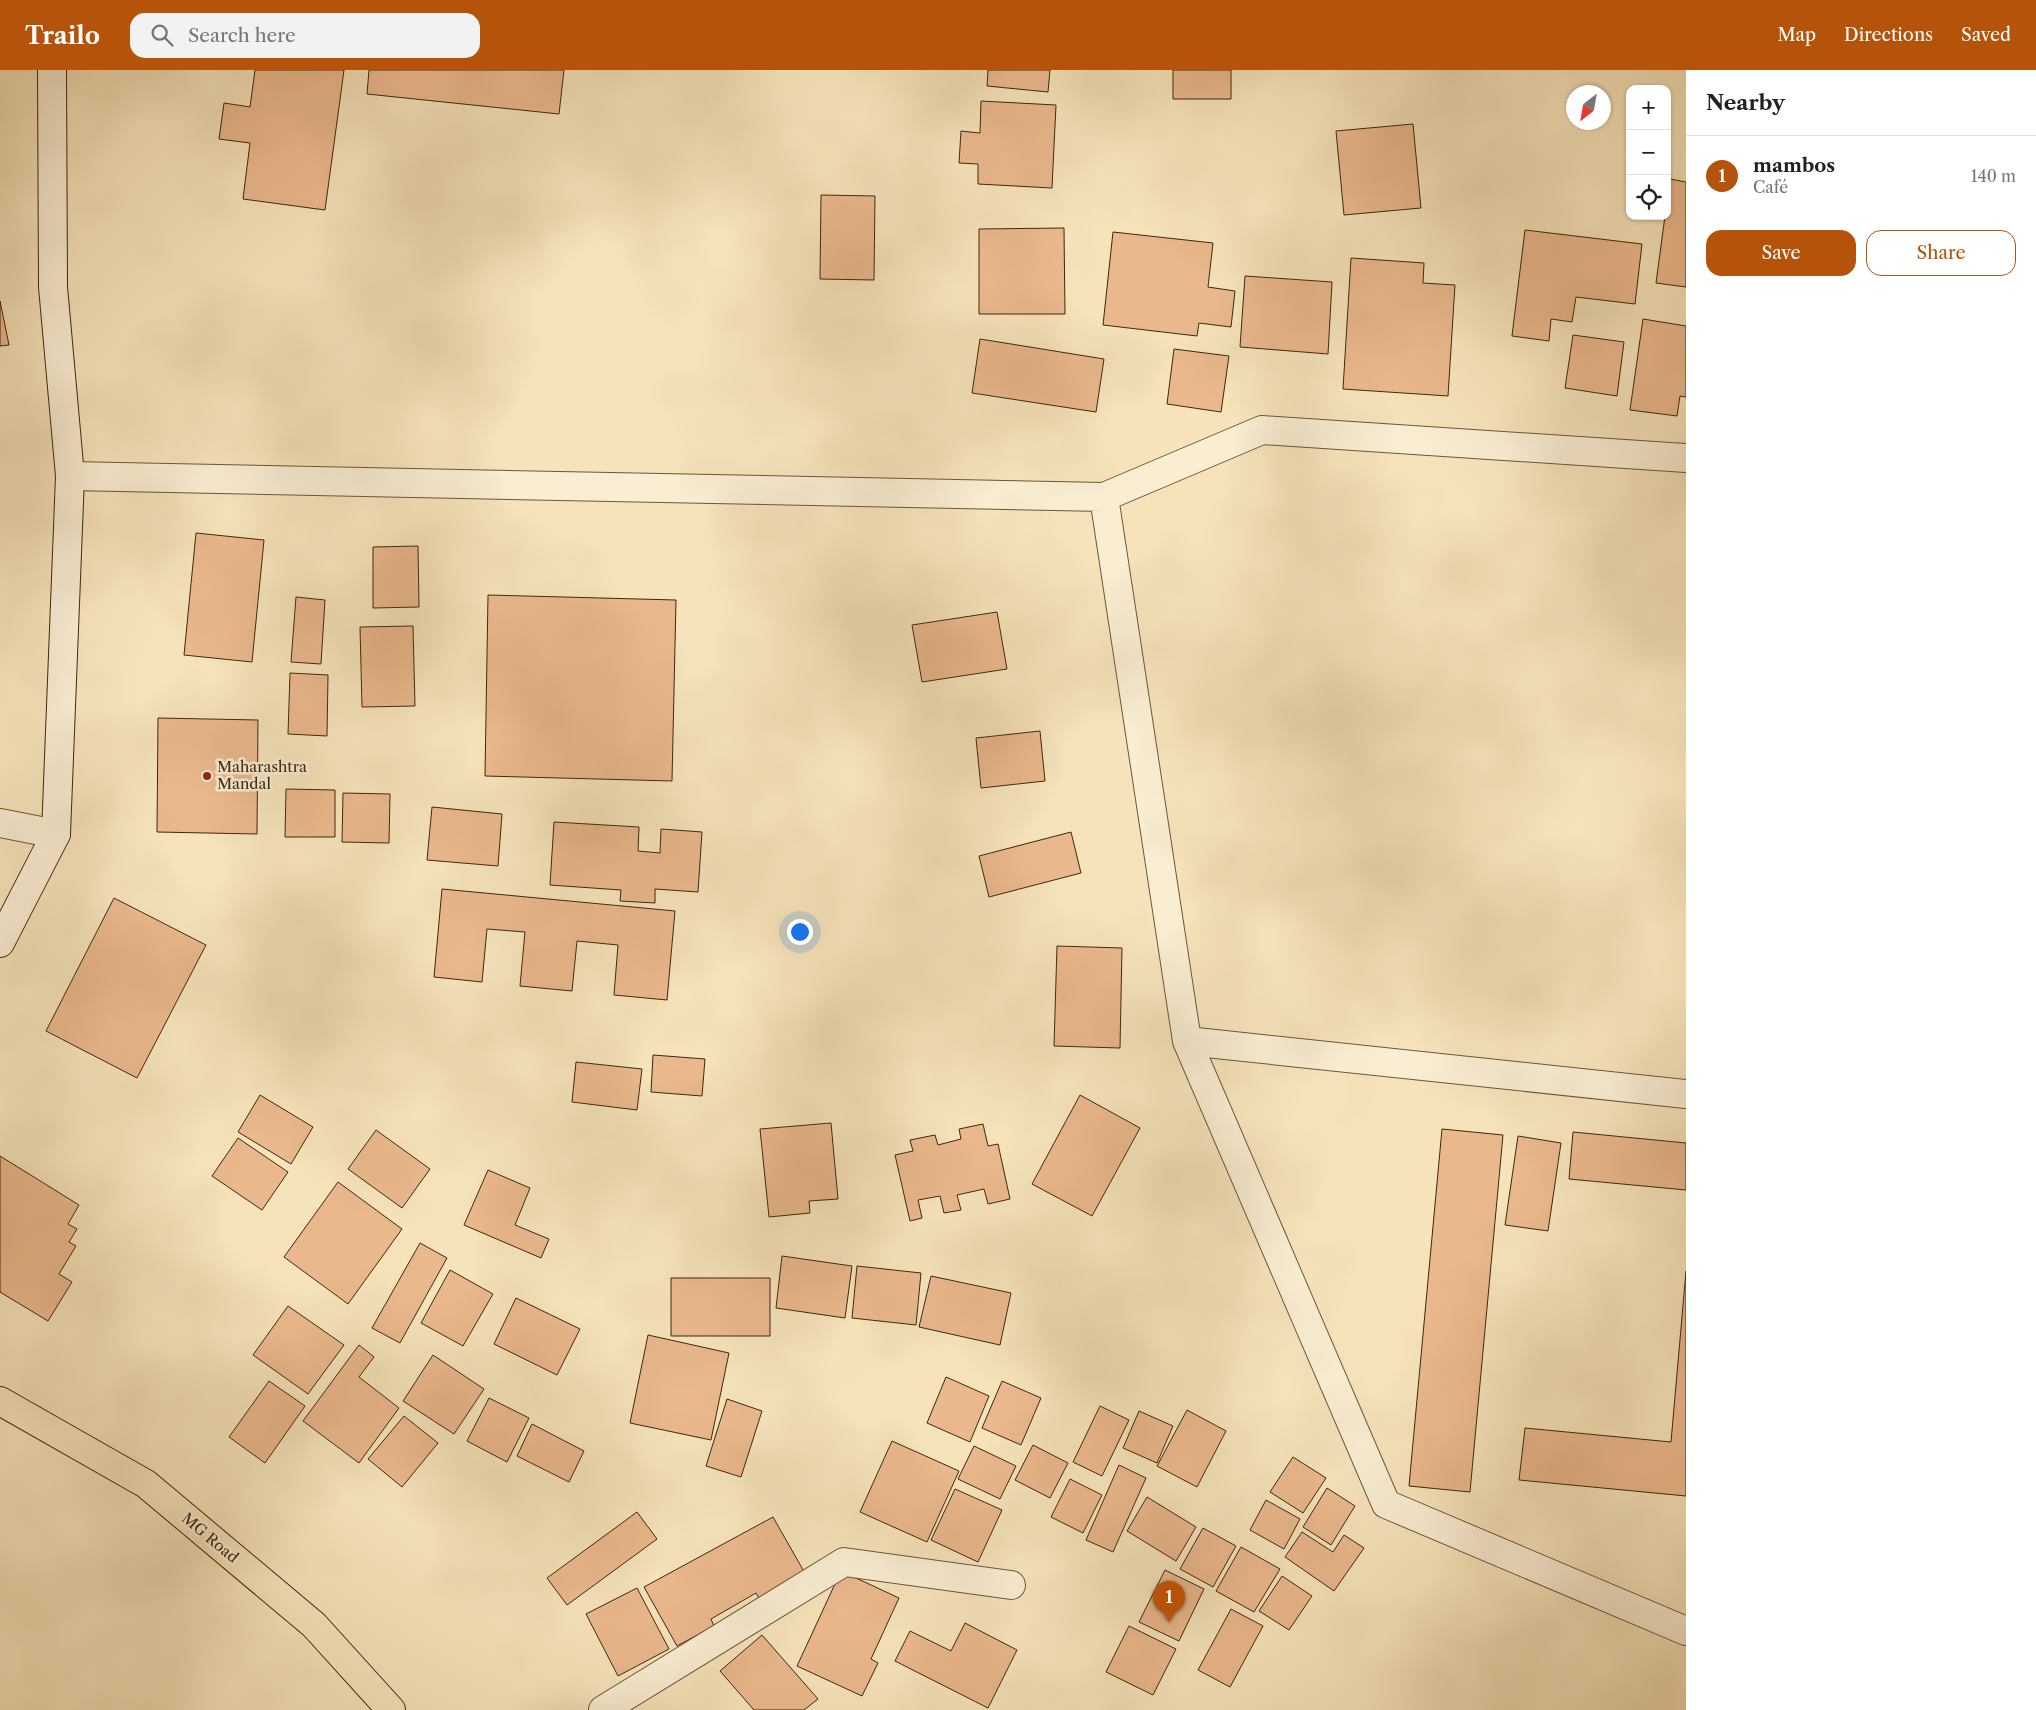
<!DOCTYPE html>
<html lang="en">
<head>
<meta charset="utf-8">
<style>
  :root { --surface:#fff; --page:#f2f2f2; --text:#202124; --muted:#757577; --line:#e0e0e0; --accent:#b45309 }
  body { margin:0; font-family:"Libre Caslon Text",serif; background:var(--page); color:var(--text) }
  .controls { position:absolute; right:15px; top:15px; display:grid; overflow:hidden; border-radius:10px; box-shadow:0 1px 4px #0004 }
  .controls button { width:45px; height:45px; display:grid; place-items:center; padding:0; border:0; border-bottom:1px solid var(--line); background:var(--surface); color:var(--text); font:25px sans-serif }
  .compass { position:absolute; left:1566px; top:15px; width:45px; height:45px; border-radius:50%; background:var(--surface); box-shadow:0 1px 4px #0004; rotate:211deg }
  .you { position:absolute; left:799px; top:861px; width:18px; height:18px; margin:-12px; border:4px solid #fff; border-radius:50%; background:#1a73e8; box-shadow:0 0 0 8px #1a73e833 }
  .badge { display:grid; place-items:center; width:32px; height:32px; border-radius:50%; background:var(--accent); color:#fff; font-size:16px; font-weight:700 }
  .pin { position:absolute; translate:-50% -41px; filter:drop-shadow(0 1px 2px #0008) }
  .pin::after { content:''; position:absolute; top:26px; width:18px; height:15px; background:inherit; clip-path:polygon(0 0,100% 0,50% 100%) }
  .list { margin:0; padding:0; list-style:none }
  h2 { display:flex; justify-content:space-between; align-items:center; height:65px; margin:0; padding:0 20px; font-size:21px }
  h2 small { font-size:16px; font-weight:400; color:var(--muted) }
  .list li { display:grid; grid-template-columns:32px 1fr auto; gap:15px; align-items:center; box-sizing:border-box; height:80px; padding:0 20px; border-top:1px solid var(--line) }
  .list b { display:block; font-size:19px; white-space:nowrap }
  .list p { margin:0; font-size:16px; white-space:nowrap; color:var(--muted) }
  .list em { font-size:16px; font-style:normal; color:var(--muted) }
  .actions { display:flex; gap:10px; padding:15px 20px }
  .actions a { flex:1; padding:11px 0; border:1px solid var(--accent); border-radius:15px; text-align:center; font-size:18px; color:var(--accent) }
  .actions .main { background:var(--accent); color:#fff }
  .icon { flex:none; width:28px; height:28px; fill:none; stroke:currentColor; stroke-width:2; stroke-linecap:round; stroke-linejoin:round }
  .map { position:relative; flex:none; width:1686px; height:1640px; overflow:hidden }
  header { display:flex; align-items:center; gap:30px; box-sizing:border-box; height:70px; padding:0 25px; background:var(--accent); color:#fff }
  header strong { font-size:24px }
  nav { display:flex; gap:28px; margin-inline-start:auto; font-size:18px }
  .search { width:350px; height:45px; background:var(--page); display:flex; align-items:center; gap:12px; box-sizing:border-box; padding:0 18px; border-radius:15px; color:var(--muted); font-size:19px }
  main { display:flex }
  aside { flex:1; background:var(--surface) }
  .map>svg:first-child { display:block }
  .building { fill:#eab88d; stroke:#3e2712 }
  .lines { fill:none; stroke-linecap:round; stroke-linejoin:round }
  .minor-casing { stroke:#6c563c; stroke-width:30 }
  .secondary-casing { stroke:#3e2712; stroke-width:30 }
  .primary-casing { stroke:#3e2712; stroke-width:30 }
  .minor { stroke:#f9edd2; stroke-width:28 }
  .secondary { stroke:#f9edd2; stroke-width:28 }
  .primary { stroke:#f6e3ba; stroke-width:28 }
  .poi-dot { fill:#8f2418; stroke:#f9edd2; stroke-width:2 }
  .labels { text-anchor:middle; stroke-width:5; stroke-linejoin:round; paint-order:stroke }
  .poi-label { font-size:15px; fill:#3e2712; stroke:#f9edd2; text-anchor:start }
  .street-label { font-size:15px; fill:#3e2712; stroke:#f9edd2 }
</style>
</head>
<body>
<header>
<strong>Trailo</strong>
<div class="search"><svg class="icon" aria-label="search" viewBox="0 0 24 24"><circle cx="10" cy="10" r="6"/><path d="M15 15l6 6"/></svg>Search here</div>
<nav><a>Map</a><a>Directions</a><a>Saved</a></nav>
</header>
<main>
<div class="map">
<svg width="1686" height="1640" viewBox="0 0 1686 1640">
  <rect width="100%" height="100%" fill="#f6e3ba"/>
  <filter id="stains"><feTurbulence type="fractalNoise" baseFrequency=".004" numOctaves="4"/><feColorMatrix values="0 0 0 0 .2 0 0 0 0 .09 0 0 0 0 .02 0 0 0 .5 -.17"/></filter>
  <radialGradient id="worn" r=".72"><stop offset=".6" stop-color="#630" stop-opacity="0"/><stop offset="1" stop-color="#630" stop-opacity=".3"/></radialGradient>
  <path class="building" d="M255 0H344L325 140 243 129 250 73 219 69 224 33 250 37Z
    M369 0H564L559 44 367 24Z
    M988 0H1050L1048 22 987 16Z
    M1173 0H1231V29H1173Z
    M981 31 1056 35 1052 118 978 114V94L959 93 961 61 980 63Z
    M1413 54 1421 138 1344 145 1336 61Z
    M1670 109 1686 112V217L1656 213 1665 146H1667Z
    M821 125 875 126 874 210 820 209Z
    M1064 158 1065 244H979V159Z
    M1525 160 1642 174 1635 234 1576 227 1572 252 1551 249 1549 271 1512 266Z
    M1113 162 1213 173 1208 217 1235 221 1231 257 1199 253 1197 266 1103 255Z
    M1351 188 1424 193 1423 213 1455 215 1448 326 1343 319Z
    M1245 206 1332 212 1328 284 1240 277Z
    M0 231 9 275 0 276Z
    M1643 249 1686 256V327L1680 326 1677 346 1630 340Z
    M1573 265 1624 272 1617 326 1565 318Z
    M980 269 1104 289 1096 342 972 323Z
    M1174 279 1229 286 1221 342 1167 334Z
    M196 463 264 470 252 592 184 585Z
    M418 476 419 537 373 538V477Z
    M488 525 676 530 672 711 485 706Z
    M296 527 325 530 321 594 291 592Z
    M997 542 1007 599 922 612 912 555Z
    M413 556 415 636 362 637 360 557Z
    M290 603 328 605 327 666 288 664Z
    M158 648 258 650 257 764 157 762Z
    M1040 661 1045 711 981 718 976 668Z
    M286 719 335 720V767H285Z
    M343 723 390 724 389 773 342 772Z
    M432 737 502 744 498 796 427 790Z
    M554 752 639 757 638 781 660 783 661 759 702 762 698 822 655 819V833L620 831 621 820 550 815Z
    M1071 762 1081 803 989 827 979 786Z
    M442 819 675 841 667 930 614 925 618 875 577 871 572 921 520 916 525 862 487 859 482 912 434 907Z
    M114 828 206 875 137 1008 46 961Z
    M1057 876 1122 878 1120 978 1054 976Z
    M653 985 705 989 702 1026 651 1022Z
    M576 992 642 999 637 1040 572 1032Z
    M260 1025 313 1057 291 1094 238 1062Z
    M1080 1025 1140 1058 1092 1146 1032 1114Z
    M831 1053 838 1129 809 1131 810 1143 769 1147 760 1059Z
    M983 1054 988 1076 998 1074 1010 1129 988 1134 984 1119 957 1125 961 1140 944 1143 940 1126 918 1130 922 1148 910 1151 895 1085 913 1081 910 1070 935 1065 938 1075 961 1069 959 1059Z
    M1442 1059 1503 1065 1470 1422 1409 1416Z
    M376 1060 430 1099 402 1138 348 1099Z
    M1573 1062 1686 1073V1120L1569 1109Z
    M1518 1066 1561 1073 1548 1161 1505 1155Z
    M238 1068 288 1102 262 1140 212 1106Z
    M0 1086 79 1135 68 1154 77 1159 69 1172 76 1176 59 1204 72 1212 48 1251 0 1222Z
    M488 1100 530 1118 515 1155 549 1169 541 1188 464 1155Z
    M338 1112 402 1159 348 1234 284 1187Z
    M420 1173 447 1188 400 1273 372 1258Z
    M782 1186 852 1196 845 1248 776 1238Z
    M857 1196 921 1203 916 1255 852 1248Z
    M450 1200 493 1224 463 1276 421 1253Z
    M1686 1201V1426L1519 1410 1525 1358 1671 1372Z
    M931 1206 1011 1223 1000 1275 919 1257Z
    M671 1208H770V1266H671Z
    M516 1228 580 1259 557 1305 494 1274Z
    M288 1236 344 1275 308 1324 253 1285Z
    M648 1265 729 1283 711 1370 630 1353Z
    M359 1275 374 1287 359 1307 399 1338 359 1393 303 1351Z
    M433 1285 484 1319 454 1364 403 1331Z
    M946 1307 989 1326 970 1372 927 1353Z
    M269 1311 305 1336 265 1393 229 1367Z
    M1002 1311 1041 1328 1021 1375 982 1358Z
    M489 1328 529 1348 507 1392 467 1371Z
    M727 1329 762 1341 741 1407 706 1396Z
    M1100 1336 1129 1350 1102 1406 1073 1392Z
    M1187 1340 1226 1361 1197 1417 1157 1396Z
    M1139 1341 1173 1356 1157 1393 1123 1378Z
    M404 1346 438 1373 402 1417 368 1389Z
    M532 1354 584 1381 569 1412 517 1386Z
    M892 1371 959 1401 927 1472 860 1442Z
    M1033 1375 1068 1393 1050 1428 1015 1410Z
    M974 1376 1016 1396 1000 1429 958 1409Z
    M1293 1387 1326 1408 1303 1443 1270 1422Z
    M1119 1395 1146 1408 1113 1482 1086 1470Z
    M1070 1409 1102 1425 1083 1463 1051 1447Z
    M1327 1418 1355 1436 1331 1475 1303 1457Z
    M955 1419 1002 1440 978 1492 931 1470Z
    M1147 1427 1196 1457 1176 1491 1127 1461Z
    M1266 1430 1300 1449 1284 1479 1250 1460Z
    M637 1442 657 1469 567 1535 547 1508Z
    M773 1447 806 1505 760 1530 756 1523 711 1549 714 1556 677 1576 644 1517Z
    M1203 1458 1236 1476 1213 1517 1180 1499Z
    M1302 1462 1333 1482 1344 1465 1364 1478 1334 1521 1285 1487Z
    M1241 1477 1280 1499 1254 1542 1216 1521Z
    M1165 1500 1204 1519 1179 1571 1139 1552Z
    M841 1501 899 1528 871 1589 878 1593 862 1626 797 1596Z
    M1282 1506 1312 1526 1289 1560 1259 1541Z
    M637 1518 669 1579 618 1606 586 1544Z
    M1231 1539 1263 1556 1230 1617 1198 1600Z
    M965 1553 1017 1580 988 1638 895 1591 910 1561 951 1581Z
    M1129 1556 1176 1579 1153 1625 1106 1602Z
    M762 1565 818 1629 804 1640H754L720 1601Z"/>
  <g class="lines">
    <g class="minor-casing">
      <path id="minor" d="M70 406 1104 427 1262 360 1686 388
        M1104 427 1187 971 1386 1434 1686 1561
        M0 753 56 764
        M1187 971 1686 1024
        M603 1640 844 1492 1011 1515"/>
    </g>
    <g class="secondary-casing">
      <path id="secondary" d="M0 873 56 764 70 406 53 217 52 0"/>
    </g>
    <g class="primary-casing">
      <path id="primary" d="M0 1331 146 1414 314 1555 391 1640"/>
    </g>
    <use href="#minor" class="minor"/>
    <use href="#secondary" class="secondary"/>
    <use href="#primary" class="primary"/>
  </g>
  <circle class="poi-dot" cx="207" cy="706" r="5"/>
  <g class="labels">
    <g class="poi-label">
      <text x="217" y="702">Maharashtra<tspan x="217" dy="17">Mandal</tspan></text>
    </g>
    <g class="street-label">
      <text transform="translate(210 1468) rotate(40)" y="5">MG Road</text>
    </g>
  </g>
  <rect width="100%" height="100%" filter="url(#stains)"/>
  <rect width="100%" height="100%" fill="url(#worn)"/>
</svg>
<div class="controls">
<button>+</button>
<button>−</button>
<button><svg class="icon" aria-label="locate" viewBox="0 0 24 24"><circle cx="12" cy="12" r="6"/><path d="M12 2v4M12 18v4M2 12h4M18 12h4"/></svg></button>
</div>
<svg class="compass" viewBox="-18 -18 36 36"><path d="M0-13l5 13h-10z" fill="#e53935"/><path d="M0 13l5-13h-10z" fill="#757577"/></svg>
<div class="you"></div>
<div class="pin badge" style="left:1169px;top:1552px">1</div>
</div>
<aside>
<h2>Nearby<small></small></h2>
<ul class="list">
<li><span class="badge">1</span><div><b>mambos</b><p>Café</p></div><em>140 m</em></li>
</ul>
<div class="actions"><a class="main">Save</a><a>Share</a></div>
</aside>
</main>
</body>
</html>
